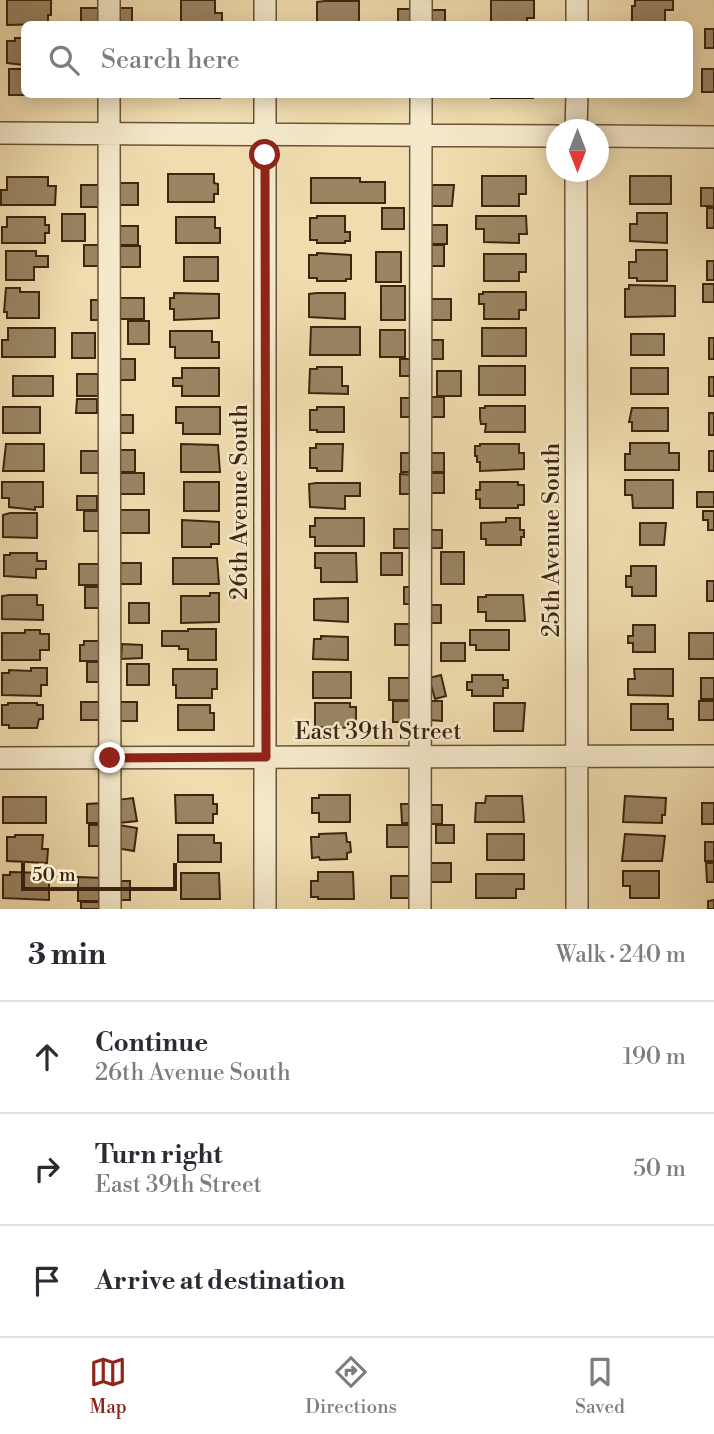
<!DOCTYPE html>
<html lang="en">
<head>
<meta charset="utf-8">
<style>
  :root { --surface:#fff; --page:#f2f2f3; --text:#2b2b33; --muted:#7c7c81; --line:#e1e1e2; --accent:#8f2418 }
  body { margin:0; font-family:"Libre Bodoni",serif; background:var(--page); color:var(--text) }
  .compass { position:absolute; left:546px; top:119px; width:63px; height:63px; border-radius:50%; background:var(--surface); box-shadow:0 4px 18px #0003; rotate:180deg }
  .scale { position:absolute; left:21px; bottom:18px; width:156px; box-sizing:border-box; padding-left:7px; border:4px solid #3d2510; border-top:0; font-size:19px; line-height:24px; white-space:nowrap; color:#3d2510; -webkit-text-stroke:5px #f5e9cb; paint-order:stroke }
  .stop { position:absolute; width:21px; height:21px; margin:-16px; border:5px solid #8f2418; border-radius:50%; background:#fff }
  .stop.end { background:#8f2418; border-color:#fff; box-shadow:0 2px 7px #0008 }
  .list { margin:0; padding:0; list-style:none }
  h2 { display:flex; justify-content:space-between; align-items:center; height:91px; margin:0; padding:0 28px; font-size:30px }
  h2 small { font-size:23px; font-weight:400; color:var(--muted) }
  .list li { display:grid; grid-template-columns:46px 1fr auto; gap:21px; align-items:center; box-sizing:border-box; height:112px; padding:0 28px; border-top:2px solid var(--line) }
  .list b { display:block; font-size:26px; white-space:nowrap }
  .list p { margin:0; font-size:23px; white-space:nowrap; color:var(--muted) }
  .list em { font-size:23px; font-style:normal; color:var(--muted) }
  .icon { flex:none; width:38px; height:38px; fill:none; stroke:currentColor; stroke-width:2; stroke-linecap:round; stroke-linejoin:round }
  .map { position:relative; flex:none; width:714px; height:909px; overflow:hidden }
  .search { position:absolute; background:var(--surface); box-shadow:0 4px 18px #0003; left:21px; right:21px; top:21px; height:77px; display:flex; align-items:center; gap:18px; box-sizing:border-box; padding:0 24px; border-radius:10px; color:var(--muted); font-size:26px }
  .sheet { height:427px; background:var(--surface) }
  nav { display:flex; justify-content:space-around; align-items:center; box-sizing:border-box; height:98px; border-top:2px solid var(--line); background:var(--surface); font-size:19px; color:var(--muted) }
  nav a { display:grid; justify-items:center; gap:4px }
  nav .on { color:var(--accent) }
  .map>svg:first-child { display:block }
  .building { fill:#9a8563; stroke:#3d2510; stroke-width:2 }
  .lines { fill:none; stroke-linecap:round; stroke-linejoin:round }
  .minor-casing { stroke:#6a5338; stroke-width:24 }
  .minor { stroke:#f5e9cb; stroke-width:21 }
  .route { stroke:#8f2418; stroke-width:9 }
  .labels { text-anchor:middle; stroke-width:5; stroke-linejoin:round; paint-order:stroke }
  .street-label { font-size:23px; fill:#3d2510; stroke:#f5e9cb }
</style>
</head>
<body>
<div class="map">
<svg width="714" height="909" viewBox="0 0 714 909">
  <rect width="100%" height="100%" fill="#f0ddaf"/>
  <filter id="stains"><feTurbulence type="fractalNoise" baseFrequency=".00286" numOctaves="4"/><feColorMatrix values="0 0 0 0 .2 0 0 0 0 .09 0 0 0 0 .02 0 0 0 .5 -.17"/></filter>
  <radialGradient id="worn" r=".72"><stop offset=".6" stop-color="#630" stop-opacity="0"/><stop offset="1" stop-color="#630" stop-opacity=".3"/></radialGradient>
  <path class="building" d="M7 0H51V15H48V24L7 25Z
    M181 0H215V13H222V24H181Z
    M491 0H534V18H527V24H491Z
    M635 0H673V10H665V24H632V6H635Z
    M325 1H359V24H317V2Z
    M81 8H106V24H81Z
    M120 8H132V24H120Z
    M398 9H418V24H398Z
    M432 10H445V24H432Z
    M705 29H714V48H705Z
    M15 38H24V65L7 63V41H15Z
    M9 69H24V94L44 95H9Z
    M702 69H714V92H702Z
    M180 94H220V98H180Z
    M491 94H533V98H491Z
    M631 94H678V97H631Z
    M168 174H214V183L218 184V194H214V202H168Z
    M482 176H526V194H519V206H482Z
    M630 176H671V204H630Z
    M7 177H48V186H56L55 205H1V190H7Z
    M311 178H360V182H385V203H311Z
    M118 183H138V205H118Z
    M81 185H103V207H81Z
    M432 185H454L452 206H432Z
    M701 188H714V206H701Z
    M382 208H404V229H382Z
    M707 208H714V228H707Z
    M637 213H667V243L630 241V224H637Z
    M62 214H85V241H62Z
    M317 216H345V232H350V241H345V243H317V240H310V218H317Z
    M476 216H526L527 234H519V243L484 242V229H476Z
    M7 217H45V225H49V233H45V243H2V227H7Z
    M176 217H215V228H220V243H176Z
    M428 225H447V244H428Z
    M118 226H138V245H118Z
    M84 245H104V266H84Z
    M430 245H444V266H430Z
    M118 246H140V267H118Z
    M636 250H667V281H637V278H629V262H636Z
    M6 251H36V256H48V267H34V280H6Z
    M376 252H401V282H376Z
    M317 253 351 255V279H346V281H317V278H309V255H317Z
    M484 254H526V272H519V281H484Z
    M184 257H218V281H184Z
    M707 261H714V280H707Z
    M703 284H714V302H703Z
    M629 285 675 286V316L625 317V289H629Z
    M381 286H405V320H381Z
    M6 288H20V292H39V318H7V312H4Z
    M483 292H526V310H519V319H484V304H479V294H483Z
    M174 293 219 294V318L174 320V309H170V298H174Z
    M317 293H345V319L309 317V294Z
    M118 298H144V319H118Z
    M430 299H451V320H430Z
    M91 300H104V320H91Z
    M128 321H149V344H128Z
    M311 327H360V355H310Z
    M8 328H55V357H2V340H8Z
    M482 328H526V356H482Z
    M380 330H405V357H380Z
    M170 331H212V342H219V358H175V347H170Z
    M72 333H95V358H72Z
    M631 334H664V355H631Z
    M709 338H714V359H709Z
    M429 340H443V359H429Z
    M119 359H135V380H119Z
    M400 359H415V376H400Z
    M479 366H525V395H479Z
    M317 367H342V386H348V394L309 393 310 369H317Z
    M182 368H219V396H182V386H173V378H182Z
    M631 368H668V394H631Z
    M437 371H461V396H437Z
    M77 374H98V396H77Z
    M13 376H53V396H13Z
    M709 377H714V396H709Z
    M429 397H444V417H429Z
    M401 398H415V417H401Z
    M77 399H97V413H76Z
    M485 406H525V432H485L486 424H481L480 418V408H485Z
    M3 407H40V433H3Z
    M176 407H220V434H183V423H176Z
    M317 407H344V432H317V430H310V410H317Z
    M632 408H668V431H632V422H629Z
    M709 413H714V435H709Z
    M120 415H133V433H120Z
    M630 443H669V453H679V470H625V454H630Z
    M6 444H44V471H3Z
    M181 444 218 445 220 472H181Z
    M316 444H343L342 471H317V468H310V448H316Z
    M480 444H519V453H524V469L480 471V462H477V456H475V446H480Z
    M118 450H135V472H118Z
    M81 451H103V473H81Z
    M709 451H714V471H709Z
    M401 453H414V472H401Z
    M429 453H444V472H429Z
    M119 473H144V494H119Z
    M429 473H444V493H429Z
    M400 474 415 475V494H400Z
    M625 480H673V508H633L632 495H625Z
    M2 482H43V507H35V510L9 507V498H2Z
    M184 482H219V511H184Z
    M480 482H518V485H524V505H518V508H480V499H476V490H480Z
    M316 483H360V496H345V509L310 507 309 484Z
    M697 492H714V507H697Z
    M77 496H97V510H77Z
    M120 510H149V533H120Z
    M84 511H103V531H84Z
    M703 511H714V530H708V520H703Z
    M10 513H37V538L3 537V515Z
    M315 518H364V546H315V537H310V526H315Z
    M506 518H520V530H524V537H521V545H486V539H481V523L506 522Z
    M182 520 219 522V544H211V547H182Z
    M640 523H666L664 545H640Z
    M394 529H415V548H394Z
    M429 530H442V548H429Z
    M441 552H464V584H441Z
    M10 553H37V561H46V569H36V578L4 576V555H10Z
    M315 553H356L357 582H321V568H315Z
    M381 553H402V575H381Z
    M173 558H217L219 584H173Z
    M119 563H141V584H119Z
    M79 564H103V585H79Z
    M631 566H656V596H632V587H626V576H631Z
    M707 581H714V601H707Z
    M85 587H104V608H85Z
    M404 587H415V604H404Z
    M210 593H219V622L181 623V596H210Z
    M9 595H37V605H43V620L2 619V596Z
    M486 595H523L525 621H486V612H478V597H486Z
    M348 598V622L314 620V599Z
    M129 603H149V623H129Z
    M429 605H441V623H429Z
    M395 624H414V645H395Z
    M633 625H655V652H633V643H628V636H633Z
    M188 629H216V660H188V649H179V646H162V631H188Z
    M25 630H40V634H49V650H40V660H2V633H25Z
    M470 630H509V650H476V645H470Z
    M689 633H714V659H689Z
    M321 636 348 637V660L313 659 314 639H321Z
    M84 641H104V661H80V645H84Z
    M441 643H465V661H441Z
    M122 644 142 645V658L121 659Z
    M87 662H104V682H87Z
    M127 664H149V685H127Z
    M31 668H47V685H41V696L2 695V673H9V670L31 671Z
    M173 669H217V689H212V698H176V685H173Z
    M634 669H673V696L628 695V679H635Z
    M313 672H351V698H313Z
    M441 675 446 696 435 699 429 678Z
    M472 675H503V680H508V688H503V696H472V690H467V682H472Z
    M389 678H414V700H389Z
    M701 678H714V699H701Z
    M393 701H413V722H393Z
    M429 701H442V721L429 720Z
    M699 701H714V720H699Z
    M81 702H102V720H81Z
    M119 702H137V721H119Z
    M8 703H37V705H43V719H39L37 728H9V725H2V705H8Z
    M315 703H350V707H356V728L315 727Z
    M494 703H525L523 731H494Z
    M631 704H668V719H673V730H631Z
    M178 705H210V713H214V730H178Z
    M175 795H213V804H217V814H213V823H176Z
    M319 795H350V822H319V813H312V798H319Z
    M486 796H522L524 822H475L476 803H485Z
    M625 796 666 798 665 815H662V823L623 822Z
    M3 797H46V823H3Z
    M133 798 137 821 119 823 116 800Z
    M102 803V823H87V804Z
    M702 803H714V824H702Z
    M401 804H415V823H402Z
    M429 805H442V824H429Z
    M89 825H102V846H89Z
    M119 825 137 828 134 851 116 848Z
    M387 825H414V847H387Z
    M436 825H454V843H436Z
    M346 833 347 842H350L351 852 347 853V859L320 860 319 857 312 858 311 837H319V834Z
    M487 834H524V860H487Z
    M625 834 665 836 662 861H622Z
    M15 835H43L42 849H48L47 863 7 861V837H15Z
    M178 835H214V843H221V862H178Z
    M705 842H714V861H705Z
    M429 863H451V882H429Z
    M706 863H714V882H707Z
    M623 871H659V898H630V886H623Z
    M10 872 49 873V900L3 898V875H10Z
    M318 872H353L354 899H318V897H311V881H318Z
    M181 873H219L220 899H181Z
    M476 874H524V889H516V898H476Z
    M391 876H414L415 898H391Z
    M78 877 103 878V901H78Z
    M117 881H130V900H117Z
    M714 900V909H708V901Z
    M81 902H102V909H81Z"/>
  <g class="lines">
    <g class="minor-casing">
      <path id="minor" d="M421 0V24
        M109 24V0
        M265 24V0
        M577 24V0
        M109 94 110 909
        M576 130 577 94
        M0 133 556 136
        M598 136 714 137
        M576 172 577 909
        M0 758 714 756
        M265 909V94
        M420 909 421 94"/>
    </g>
    <use href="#minor" class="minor"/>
  </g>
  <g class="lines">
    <path class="route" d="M110 758 266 757 265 155"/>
  </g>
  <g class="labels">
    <g class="street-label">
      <text transform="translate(239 502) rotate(-90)" y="8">26th Avenue South</text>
      <text transform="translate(551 540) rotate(-90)" y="8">25th Avenue South</text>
      <text x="378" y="739">East 39th Street</text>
    </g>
  </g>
  <rect width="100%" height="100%" filter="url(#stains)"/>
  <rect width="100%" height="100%" fill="url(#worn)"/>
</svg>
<svg class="compass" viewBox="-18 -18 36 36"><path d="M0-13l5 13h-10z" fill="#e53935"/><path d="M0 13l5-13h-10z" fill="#7c7c81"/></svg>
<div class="scale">50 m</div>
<div class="stop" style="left:265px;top:155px"></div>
<div class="stop end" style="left:110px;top:758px"></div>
<div class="search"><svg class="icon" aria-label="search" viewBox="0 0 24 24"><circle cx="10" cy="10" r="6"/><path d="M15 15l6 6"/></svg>Search here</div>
</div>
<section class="sheet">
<h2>3 min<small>Walk · 240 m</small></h2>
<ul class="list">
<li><svg class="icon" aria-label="ahead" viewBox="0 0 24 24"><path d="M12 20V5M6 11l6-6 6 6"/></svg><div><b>Continue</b><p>26th Avenue South</p></div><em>190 m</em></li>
<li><svg class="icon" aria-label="right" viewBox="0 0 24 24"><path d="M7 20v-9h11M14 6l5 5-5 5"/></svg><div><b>Turn right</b><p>East 39th Street</p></div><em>50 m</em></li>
<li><svg class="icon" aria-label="arrive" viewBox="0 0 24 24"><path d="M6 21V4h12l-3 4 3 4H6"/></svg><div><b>Arrive at destination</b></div></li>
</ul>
</section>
<nav>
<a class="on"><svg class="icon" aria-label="map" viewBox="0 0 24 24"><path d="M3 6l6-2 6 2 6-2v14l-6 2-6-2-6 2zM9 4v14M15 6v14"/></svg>Map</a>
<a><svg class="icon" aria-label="directions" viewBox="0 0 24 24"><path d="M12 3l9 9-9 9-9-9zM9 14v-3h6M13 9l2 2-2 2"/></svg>Directions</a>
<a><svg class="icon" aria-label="saved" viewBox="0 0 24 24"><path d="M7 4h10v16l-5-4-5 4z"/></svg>Saved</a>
</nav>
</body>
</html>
